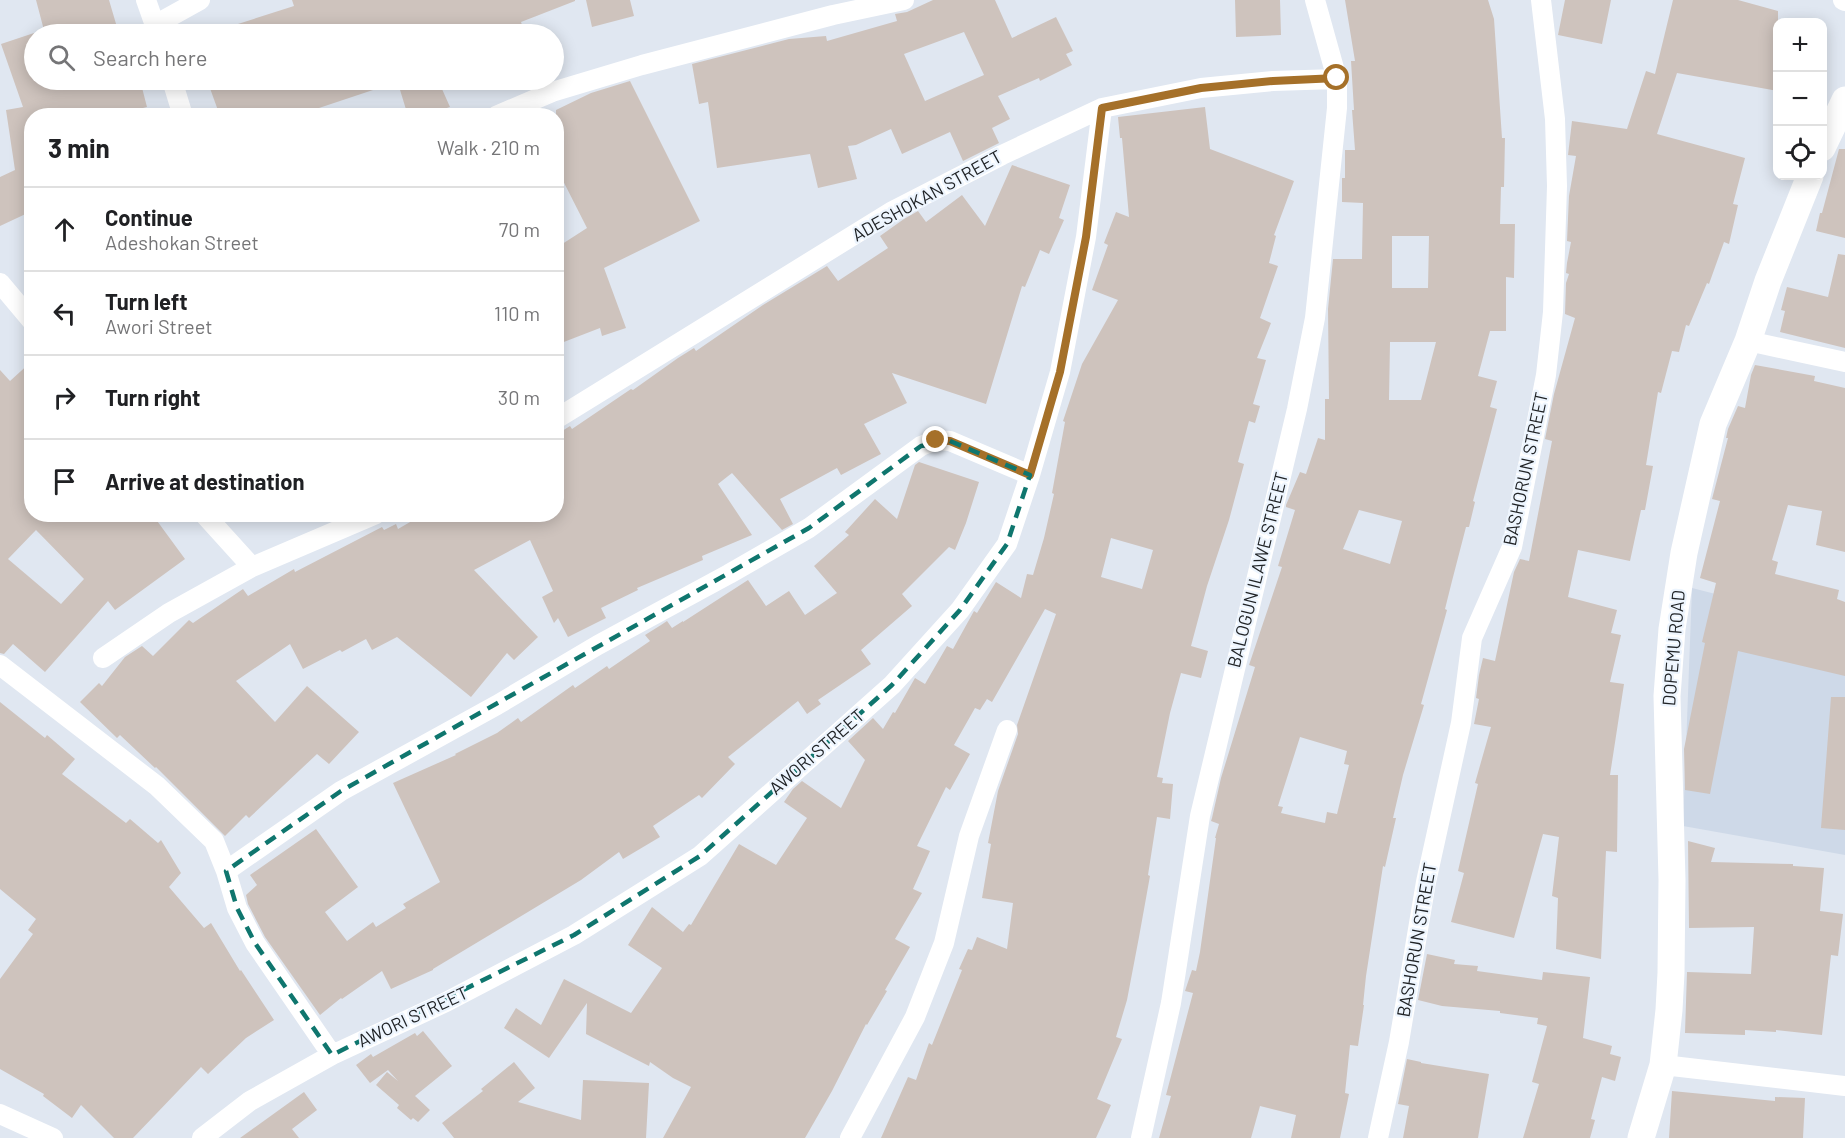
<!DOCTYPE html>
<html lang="en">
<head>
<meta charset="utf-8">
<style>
  :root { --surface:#fff; --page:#f2f2f2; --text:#202124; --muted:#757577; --line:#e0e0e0 }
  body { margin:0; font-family:Barlow,sans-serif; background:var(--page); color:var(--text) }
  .controls { position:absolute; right:18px; top:18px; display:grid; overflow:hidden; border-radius:12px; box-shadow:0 3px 15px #0003 }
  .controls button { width:54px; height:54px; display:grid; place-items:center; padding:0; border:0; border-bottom:2px solid var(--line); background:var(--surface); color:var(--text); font:30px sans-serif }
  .stop { position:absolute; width:18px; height:18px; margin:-14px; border:4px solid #a57029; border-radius:50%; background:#fff }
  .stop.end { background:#a57029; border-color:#fff; box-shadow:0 2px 6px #0008 }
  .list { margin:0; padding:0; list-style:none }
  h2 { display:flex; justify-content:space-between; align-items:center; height:78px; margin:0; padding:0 24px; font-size:26px }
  h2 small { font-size:20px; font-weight:400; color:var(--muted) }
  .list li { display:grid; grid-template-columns:39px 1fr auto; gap:18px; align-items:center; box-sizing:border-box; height:84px; padding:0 24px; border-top:2px solid var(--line) }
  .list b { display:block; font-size:22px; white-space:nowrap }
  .list p { margin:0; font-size:20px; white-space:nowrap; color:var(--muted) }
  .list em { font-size:20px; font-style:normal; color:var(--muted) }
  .icon { flex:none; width:33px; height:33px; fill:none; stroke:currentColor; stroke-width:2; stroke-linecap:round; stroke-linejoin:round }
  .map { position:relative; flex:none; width:1845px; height:1138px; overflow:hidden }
  .search { position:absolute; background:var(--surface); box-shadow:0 3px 15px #0003; left:24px; top:24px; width:540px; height:66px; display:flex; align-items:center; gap:15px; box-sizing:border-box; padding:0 21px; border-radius:33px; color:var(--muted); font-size:22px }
  .panel { position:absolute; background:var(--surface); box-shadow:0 3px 15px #0003; left:24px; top:108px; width:540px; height:414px; border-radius:24px }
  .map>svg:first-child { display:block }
  .built { fill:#ced9e8 }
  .building { fill:#cec3bd; fill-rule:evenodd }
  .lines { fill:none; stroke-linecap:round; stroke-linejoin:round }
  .minor { stroke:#fff; stroke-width:20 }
  .secondary { stroke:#fff; stroke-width:27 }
  .route { stroke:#a57029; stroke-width:8 }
  .marked { fill:none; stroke:#0f766e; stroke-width:4.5; stroke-dasharray:12 8; stroke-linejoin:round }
  .labels { text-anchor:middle; stroke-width:4.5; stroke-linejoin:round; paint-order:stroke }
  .street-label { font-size:18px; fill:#202326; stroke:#edf5fe }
</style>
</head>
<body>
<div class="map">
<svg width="1845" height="1138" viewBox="0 0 1845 1138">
  <rect width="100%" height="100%" fill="#e0e7f1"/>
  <path class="built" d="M1692 588 1845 627V855L1683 826Z"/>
  <path class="building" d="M36 0H109L119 34H45Z
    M292 0H575V1L521 22 525 34H217L216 31 294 6Z
    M586 0H630L634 16 592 27Z
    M933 0H995L1012 38 1056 17 1073 51 1066 54 1072 65 1040 81 1039 78 998 96 1010 119 992 128 999 143 963 161 950 132 902 154 891 129 856 145 848 146 857 179 818 188 810 154 717 168 708 102 699 104 692 64 789 39 826 36 827 41 897 21 895 14 907 12ZM964 32 984 75 925 101 904 54Z
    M1235 0H1280L1281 35 1236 37Z
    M1345 0H1488L1494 19 1502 138H1505L1504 187H1501L1500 224H1515L1514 278 1506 277V331H1490L1478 376 1497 381 1490 407 1497 409 1473 501 1475 502 1469 527H1466L1452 581 1445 609 1447 610 1421 704 1424 705 1403 775 1393 818H1396L1385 867 1383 866 1366 976 1363 1005H1364L1358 1046 1350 1045 1345 1093 1349 1094 1340 1138H1291L1296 1115 1260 1106 1251 1138H1159L1171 1096 1166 1095 1193 993 1185 991 1192 970 1196 971 1200 952 1216 838H1215L1219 824 1211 821 1212 818 1221 778 1255 667 1249 665 1282 567 1278 566 1295 510 1286 507V505L1300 472 1306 474 1318 438 1325 440V399H1329L1328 309 1333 259H1362L1363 203 1342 202V178H1345V150H1355L1352 110H1354L1351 61H1355ZM1392 236H1429L1428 288H1392ZM1390 342H1436L1421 400H1389ZM1359 510 1402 521 1390 564 1343 549ZM1300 737 1347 751 1344 764 1349 765 1337 814 1327 812 1325 823 1281 813 1283 807 1278 806Z
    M1565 0H1611L1602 44 1558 35Z
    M1673 0H1738L1778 11V91L1677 73 1657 134 1745 158 1733 204 1738 205 1729 244 1724 242 1709 284 1707 283 1689 326 1686 325 1679 352 1672 351 1661 393 1658 392 1646 465 1653 466 1645 510H1641L1630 561 1578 550 1568 597 1617 610 1611 633 1621 635 1610 682 1624 684 1610 775H1618L1617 852 1606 851 1601 959 1556 949 1558 898 1552 896 1559 837 1543 834 1514 938 1451 922 1464 873 1458 871 1478 784 1475 783 1491 727 1474 724 1479 699 1476 698 1479 675 1483 658 1495 661 1514 572 1520 559 1529 561 1552 441 1545 439 1554 394 1575 318 1565 314 1566 283 1569 274 1566 273 1567 263 1571 242 1567 241 1569 196 1576 156 1568 155 1572 121 1627 129 1646 71 1655 74Z
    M34 33V80H140L147 107 111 116H32V211L0 226V177L15 170 6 110 23 107 1 44Z
    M207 80H394V83L310 111 312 116H220Z
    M397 80H438L450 107 422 116H408Z
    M630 81 700 221 604 268 626 328 602 336 600 328 556 345V248L587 228 556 167V110L591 93Z
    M1205 107 1210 149 1294 181 1274 235 1276 236 1269 263 1278 266 1260 318 1271 323 1257 358 1266 360 1253 404 1260 406 1255 423 1249 421 1238 462 1244 464 1229 520 1207 586 1191 646 1208 651 1201 678 1181 673 1170 713 1157 777 1163 778 1162 783 1173 784 1170 819 1157 817 1148 875 1150 876 1139 937 1127 1000 1116 1037 1122 1039 1097 1099 1111 1105 1096 1138H881L908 1077 916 1080 929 1043 932 1045 962 970 959 969 968 949 972 950 977 937 1007 949 1013 903 982 898 991 844 988 843 998 791 1018 734 1017 725 1056 614 1045 609 992 702 987 699 980 710 975 708 954 745 970 754 950 790 946 787 917 846 930 851 913 889 922 893 895 939 910 947 885 990 887 991 867 1025 866 1024 832 1091 805 1138H663L691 1087 673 1078 650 1062 649 1066 586 1034 587 1003 549 1058 504 1028 516 1008 541 1025 564 979 631 1013 662 968 628 945 652 907 683 932 689 924 691 925 739 844 776 865 807 818 784 802 793 789 802 781 841 808 865 760 848 741 873 718 883 729 893 712 895 713 915 678 925 684 947 646 953 649 974 611 977 613 996 582 1021 598 1027 574 1033 575 1044 538 1054 494 1052 493 1065 422 1063 421 1082 364 1118 300 1092 290 1108 245 1104 243 1116 212 1129 217 1122 138H1120L1118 117ZM1111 538 1153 550 1142 589 1101 577Z
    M1839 149H1845V238L1816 231 1820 213H1822Z
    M1012 165 1070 185 1059 218 1064 220 1049 254 1040 250 1025 287 1022 286 986 404 892 373 907 403 864 424 881 454 841 475 837 468 780 499 793 524 782 530 732 473 718 484 752 535 702 556 703 560 637 588 638 590 601 608 606 618 568 637 558 618 554 623 542 597 553 591 530 540 474 570 538 637 514 660 507 653 471 697 397 637 372 650 366 639 342 652 340 650 303 669 290 644 236 681 275 722 307 686 359 732 329 764 317 754 249 818 246 815 225 836 156 767 155 768 120 735 117 738 80 702 99 683 102 686 125 657 142 646 153 656 189 620 193 623 243 589 248 596 294 569 295 572 382 527 384 530 396 524 398 529 424 514H556V435L570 426 572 429 631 389 633 390 678 358 694 348 696 351 763 305 827 266 838 281 888 248 880 236 904 219 918 211 926 222 962 195 985 226Z
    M1838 254 1845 255V348L1780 332 1785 311 1781 310 1787 287 1828 297Z
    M32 361V514H152L185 559 115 610 108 601 45 672 13 644 4 654 0 653V370L10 381ZM36 530 84 579 61 604 8 559Z
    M1755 365 1815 376 1814 381 1845 388V552L1816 545 1822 511 1788 505 1772 560 1778 562 1775 574 1839 590 1837 599 1845 602V676L1738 651 1710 794 1685 790 1684 749 1705 643 1702 642 1716 583 1700 578 1720 501 1712 499 1728 438H1726L1728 429 1738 406 1745 408 1751 375Z
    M919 462 979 482 966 523 955 550 949 547 902 594 912 606 861 650 871 664 818 700 821 704 807 714 798 701 728 757 735 764 702 798 699 795 653 826 660 837 623 859 619 852 581 880 433 969V970L391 989 382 971 342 999 341 998 320 1015 265 937 248 904 246 895 257 885 250 875 316 829 358 887 325 912 347 941 373 922 376 927 406 908 403 904 440 882 393 783 456 755 455 754 497 733 518 718 521 722 573 685 575 688 607 666 609 669 650 641 645 635 661 625 667 621 672 628 683 621V622L748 580 766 606 789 591 805 615 837 593 814 566 849 535 845 532 875 499 897 519 915 465Z
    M1831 697H1845V830L1821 828Z
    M0 702 45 738 47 735 75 759 62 774 126 823 130 819 158 843 161 840 181 873 169 887 204 928 211 923 240 971 241 970 274 1020 246 1038 208 1074 201 1067 133 1138H114L81 1105 72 1118 43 1096 44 1094 0 1069V979L33 934 28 930 36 919 0 889Z
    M1688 841 1715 848 1711 862 1793 864V866L1824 868 1820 911 1843 914 1838 956 1831 955 1822 1035 1776 1030V1032L1745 1030V1035L1685 1033 1687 972 1751 974 1754 927 1689 928Z
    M1427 954 1455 960 1454 964 1478 966 1477 971 1542 980 1543 972 1590 977 1583 1038 1612 1046 1610 1054 1621 1057 1615 1081 1602 1077 1591 1119 1595 1120 1590 1138H1523L1539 1084 1532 1082 1547 1026 1537 1024 1538 1018 1500 1013V1011L1442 1006 1418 1000Z
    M423 1031 452 1066 415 1096 430 1110 418 1122 413 1118 411 1120 397 1108 399 1105 376 1085 387 1072 398 1081 388 1070 370 1083 356 1065 371 1054 373 1057 415 1033 417 1036Z
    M1407 1059 1421 1062V1063L1489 1074 1478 1138H1403L1409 1106 1398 1104Z
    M514 1062 535 1088 518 1102 581 1120 583 1080 649 1083 646 1138H454L442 1123 483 1091 481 1089Z
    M1672 1091 1775 1101V1097L1805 1098 1803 1138H1669Z
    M304 1092 317 1110 292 1129 299 1138H240Z"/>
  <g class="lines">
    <path class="minor" d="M146 0 158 34
      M1843 0 1845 1
      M155 25 200 0
      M172 80 183 116
      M496 116 552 92 642 65 833 15 904 0
      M0 283 32 321
      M1748 341 1845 362
      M556 419 891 212 1002 155 1102 108 1201 88 1273 81 1337 79
      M204 514 252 567
      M103 658 169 613 252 567 376 514
      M0 665 157 786 214 841 226 871 237 908 255 943 332 1055
      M226 871 341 791 497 705 598 645 729 574 809 528 921 446 936 440 950 441 1030 475
      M1663 1065 1845 1086
      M0 1114 53 1138
      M202 1138 250 1101 332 1055 446 1002 574 935 700 856 892 685 960 610 1007 544 1030 475 1060 372 1086 237 1102 108
      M850 1138 915 1017 944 943 969 836 1007 730
      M1141 1138 1171 1003 1200 816 1297 409 1315 318 1337 108V79L1315 0
      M1378 1138 1399 1042 1426 882 1461 723 1472 638 1512 547 1546 375 1553 312 1557 186 1555 119 1541 0"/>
    <path class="secondary" d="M1822 148 1845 100
      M1641 1138 1663 1065 1669 1010 1671 973 1672 880 1667 696 1672 629 1684 553 1713 424 1748 341 1768 281 1810 176"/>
  </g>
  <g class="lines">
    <path class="route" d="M936 440 950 441 1030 475 1060 372 1086 237 1102 108 1201 88 1273 81 1337 78"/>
  </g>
  <path class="marked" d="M950 441 1030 475 1007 544 960 610 892 685 700 856 574 935 332 1055 255 943 237 908 226 871 341 791 809 528 921 446Z"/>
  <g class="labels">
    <g class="street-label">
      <text transform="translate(927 196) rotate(-29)" y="6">ADESHOKAN STREET</text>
      <text transform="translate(1526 469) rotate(-78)" y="6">BASHORUN STREET</text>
      <text transform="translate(1258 570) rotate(-76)" y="6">BALOGUN ILAWE STREET</text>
      <text transform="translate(1674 648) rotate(-85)" y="6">DOPEMU ROAD</text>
      <text transform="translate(817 752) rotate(-41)" y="6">AWORI STREET</text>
      <text transform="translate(1417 940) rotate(-80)" y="6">BASHORUN STREET</text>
      <text transform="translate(413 1017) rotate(-25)" y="6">AWORI STREET</text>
    </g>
  </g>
</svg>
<div class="controls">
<button>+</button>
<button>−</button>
<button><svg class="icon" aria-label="locate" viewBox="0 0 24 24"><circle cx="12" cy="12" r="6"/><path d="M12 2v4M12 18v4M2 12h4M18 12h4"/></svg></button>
</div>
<div class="stop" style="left:1337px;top:78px"></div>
<div class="stop end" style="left:936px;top:440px"></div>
<div class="search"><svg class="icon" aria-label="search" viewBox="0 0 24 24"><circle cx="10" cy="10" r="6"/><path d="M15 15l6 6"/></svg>Search here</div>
<section class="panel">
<h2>3 min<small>Walk · 210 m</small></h2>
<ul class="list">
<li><svg class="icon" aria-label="ahead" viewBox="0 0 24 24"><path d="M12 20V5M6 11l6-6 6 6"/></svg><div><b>Continue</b><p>Adeshokan Street</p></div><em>70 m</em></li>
<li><svg class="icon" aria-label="left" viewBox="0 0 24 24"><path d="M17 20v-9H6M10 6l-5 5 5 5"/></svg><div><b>Turn left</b><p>Awori Street</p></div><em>110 m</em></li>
<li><svg class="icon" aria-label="right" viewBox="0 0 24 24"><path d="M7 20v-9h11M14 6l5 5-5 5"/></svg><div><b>Turn right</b></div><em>30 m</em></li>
<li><svg class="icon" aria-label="arrive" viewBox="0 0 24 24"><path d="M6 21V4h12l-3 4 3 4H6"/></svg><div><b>Arrive at destination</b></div></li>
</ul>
</section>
</div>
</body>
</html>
